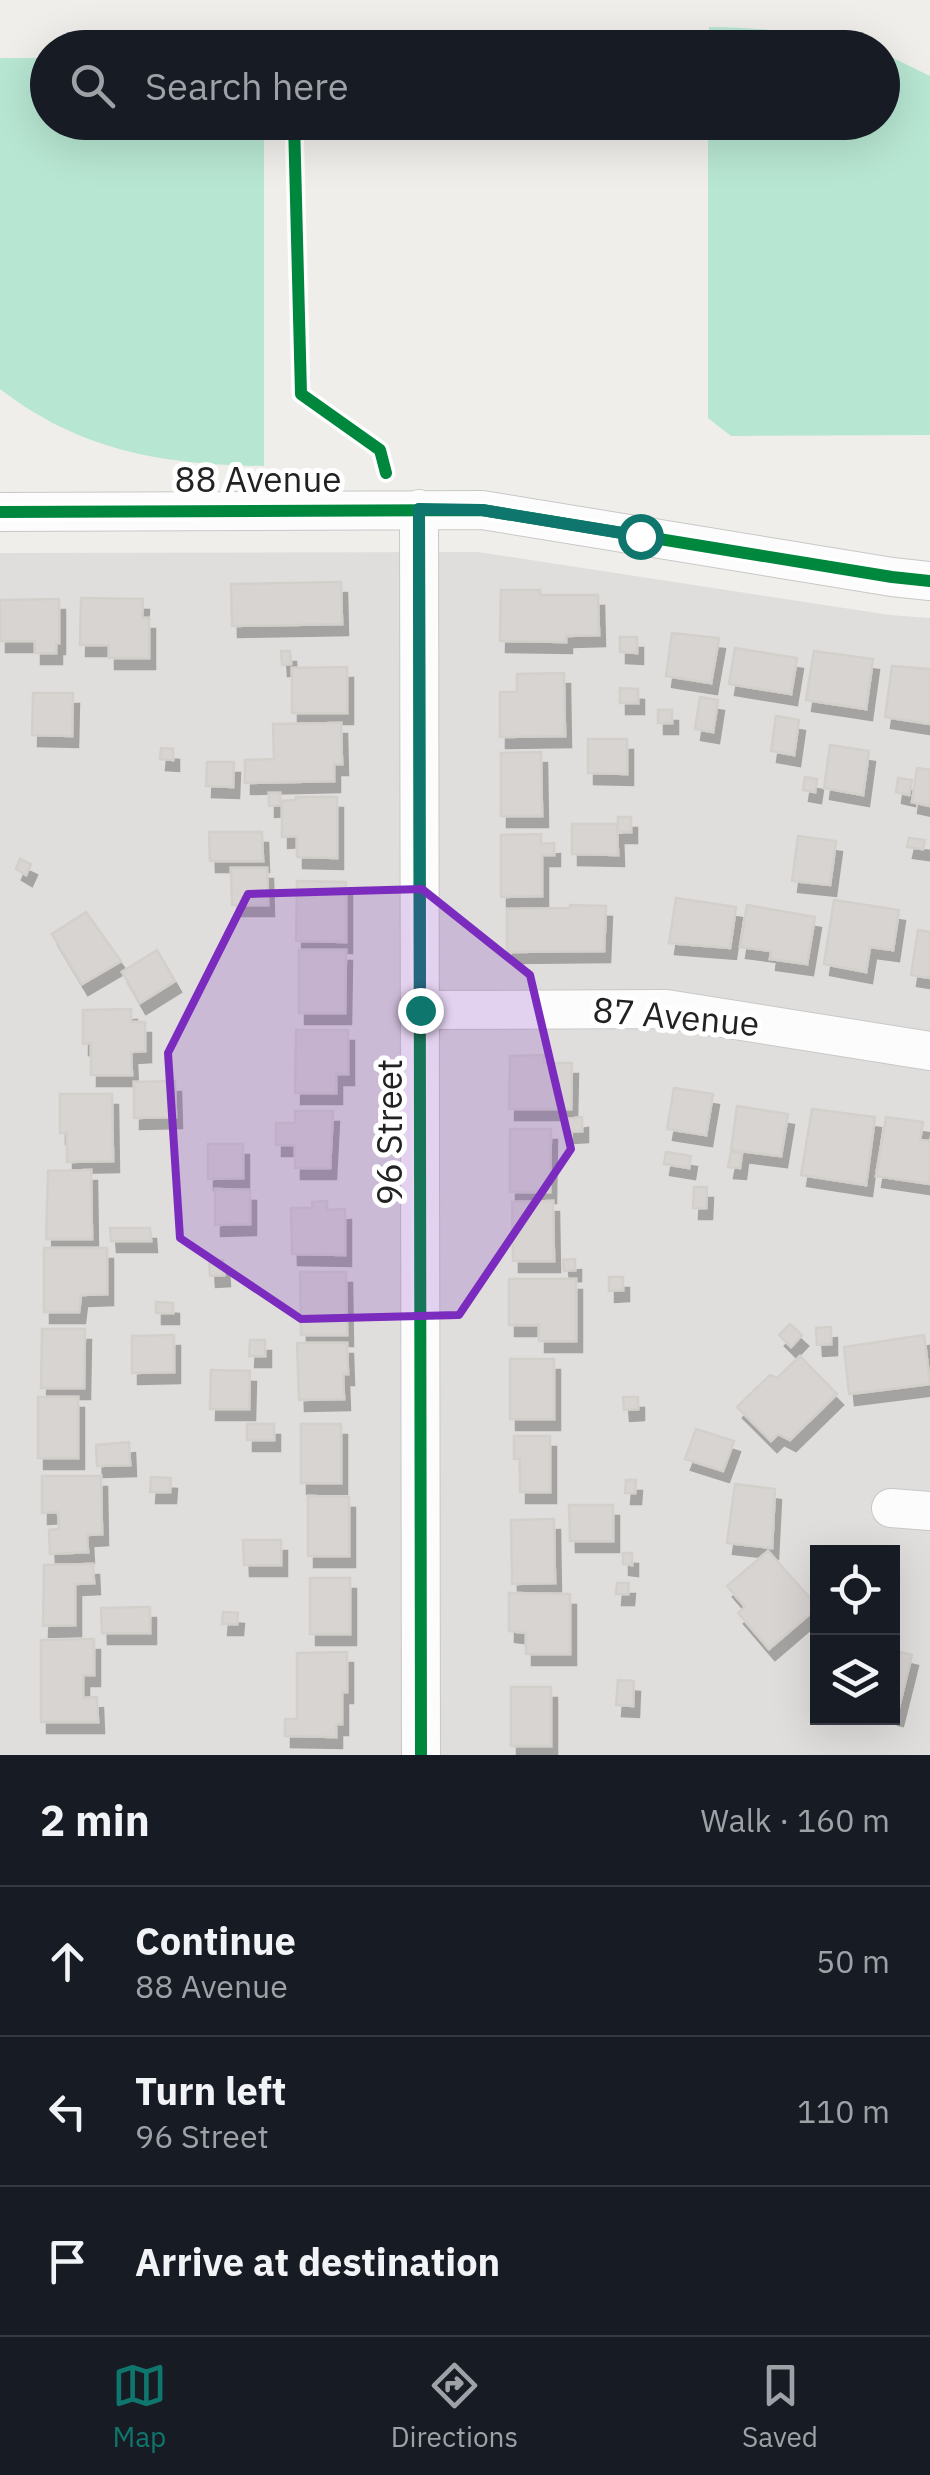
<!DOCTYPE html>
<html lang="en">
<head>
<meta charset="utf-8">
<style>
  :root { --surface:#171b24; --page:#242831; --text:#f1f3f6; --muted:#9ea1a6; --line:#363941; --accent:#0f766e }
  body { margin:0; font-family:"IBM Plex Sans",sans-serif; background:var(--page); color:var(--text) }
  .controls { position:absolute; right:30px; bottom:30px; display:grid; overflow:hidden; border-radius:0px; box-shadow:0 10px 40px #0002 }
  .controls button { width:90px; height:90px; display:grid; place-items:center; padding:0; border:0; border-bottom:2px solid var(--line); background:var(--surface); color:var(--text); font:50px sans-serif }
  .stop { position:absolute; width:30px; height:30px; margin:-22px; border:8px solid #0f766e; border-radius:50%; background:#fff }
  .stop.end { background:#0f766e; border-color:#fff; box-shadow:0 2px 10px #0008 }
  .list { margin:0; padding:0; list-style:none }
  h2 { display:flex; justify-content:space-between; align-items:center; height:130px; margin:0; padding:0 40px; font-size:42px }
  h2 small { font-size:32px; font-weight:400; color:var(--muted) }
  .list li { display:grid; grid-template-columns:65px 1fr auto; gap:30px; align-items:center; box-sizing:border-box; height:150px; padding:0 40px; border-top:2px solid var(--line) }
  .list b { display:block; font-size:38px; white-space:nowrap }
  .list p { margin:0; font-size:32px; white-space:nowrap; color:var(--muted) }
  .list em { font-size:32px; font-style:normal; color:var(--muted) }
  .icon { flex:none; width:55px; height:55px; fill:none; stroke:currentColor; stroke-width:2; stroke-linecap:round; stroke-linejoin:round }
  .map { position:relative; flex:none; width:930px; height:1755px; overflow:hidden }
  .search { position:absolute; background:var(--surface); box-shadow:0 10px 40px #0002; left:30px; right:30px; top:30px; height:110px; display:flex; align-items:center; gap:25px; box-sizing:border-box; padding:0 35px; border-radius:55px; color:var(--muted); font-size:38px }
  .sheet { height:580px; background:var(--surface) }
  nav { display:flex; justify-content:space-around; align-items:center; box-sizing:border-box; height:140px; border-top:2px solid var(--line); background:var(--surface); font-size:28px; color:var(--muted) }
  nav a { display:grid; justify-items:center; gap:5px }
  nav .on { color:var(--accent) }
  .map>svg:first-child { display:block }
  .residential { fill:#dfdedc; fill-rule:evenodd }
  .pitch { fill:#b7e6d2 }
  .building { fill:#d7d4d2; stroke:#d3d0cc; stroke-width:2.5; filter:url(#shadow) }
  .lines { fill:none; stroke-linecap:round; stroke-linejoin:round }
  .minor-casing { stroke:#c9c8c7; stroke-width:40 }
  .minor { stroke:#fdfcfc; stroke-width:38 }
  .cycleway-casing { stroke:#fff; stroke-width:19 }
  .cycleway { stroke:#00873e; stroke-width:12 }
  .route { stroke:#0f766e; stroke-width:12 }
  .marked { fill:#7b2cbf; fill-opacity:0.2; stroke:#7b2cbf; stroke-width:8; stroke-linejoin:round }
  .labels { text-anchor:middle; stroke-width:10; stroke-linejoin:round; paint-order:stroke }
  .street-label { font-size:35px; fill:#222; stroke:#fff }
</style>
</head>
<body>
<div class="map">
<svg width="930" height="1755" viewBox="0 0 930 1755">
  <defs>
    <filter id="shadow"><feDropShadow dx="6" dy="11" stdDeviation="0" flood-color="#0004"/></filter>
  </defs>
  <rect width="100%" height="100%" fill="#f0eeeb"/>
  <path class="residential" d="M478 552 890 615 930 618V1755H0V553ZM818 1552H892V1718H818Z"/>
  <path class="pitch" d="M709 27C763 28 812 32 864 47H709Z
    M883 53 930 76V435L731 436 708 418V123L882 122Z
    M0 58H47L48 122 264 123V466C165 465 80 451 0 389Z"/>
  <path class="building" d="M341 582 342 624 232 626 231 584Z
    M501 590H540V595H598L599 635 566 636V642L500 641Z
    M81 598 143 599 142 618H149V658H109V645H80Z
    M59 599V643H56V653H35V641H0V600Z
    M672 633 719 638 711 683 666 676Z
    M620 637H637V653L620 652Z
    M735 648 797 658 791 694 729 684Z
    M281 651H290L291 664 282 665Z
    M814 651 873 659 866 709 806 700Z
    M892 666 930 669V724L885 717Z
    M347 667V713H292V668Z
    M564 673 565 736 500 737V692H517V674Z
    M620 688 638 689V703H620Z
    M33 693H73L72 736 32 735Z
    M700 697 718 700 713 732 695 729Z
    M658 710H672V723H658Z
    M776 716 799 720 794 755 771 751Z
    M341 723 342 764H334V781L245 783V760L274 759 273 724Z
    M588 739H627V774L588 773Z
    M830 745 869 751 863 795 824 788Z
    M161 748 173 749V760L160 759Z
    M541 752 542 816H501V753Z
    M207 762H234L233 787 206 786Z
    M917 768 930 770V806L912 802Z
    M805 777 817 779 815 792 803 790Z
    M898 778 912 780 909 795 896 792Z
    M269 793H280L281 805 269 806Z
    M296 797H337V858L297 857V836L282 837V801L296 800Z
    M618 817H631V832H618Z
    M572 824H617L618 855 572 854Z
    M209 832H262L263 861H210Z
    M541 834V844L554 843V855H542V896L501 897V835Z
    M798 836 836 841 830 885 792 881Z
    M909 838 925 840 923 849 907 847Z
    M20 859 31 864 26 875 16 869Z
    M231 868H267L268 905H232Z
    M297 881 346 882V942L296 941Z
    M676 898 736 907 730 948 669 943Z
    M834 900 899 910 893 950 870 947 866 972 824 964Z
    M570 905 606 906 604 951 507 952V909L570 908Z
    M747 905 815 917 807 964 770 959 771 951 740 947Z
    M86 912 121 961 82 984 52 934Z
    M918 930 930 932V978L911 975Z
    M157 950 175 981 140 1003 122 972Z
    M299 950H346L345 1013H299Z
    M131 1009V1022H145V1051L131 1052 132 1075H91V1043L83 1044V1010Z
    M296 1030H348V1074H336V1093H295Z
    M544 1055V1063H572L571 1109H509L510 1056Z
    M175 1081 176 1117 134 1118V1082Z
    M674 1088 713 1094 706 1135 667 1129Z
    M60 1094H112L113 1161 67 1162V1133H60Z
    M737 1106 788 1114 781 1156 731 1150Z
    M812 1109 875 1117 866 1185 801 1175Z
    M295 1111H333L330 1168H295V1145H276V1123H295Z
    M582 1117V1131L568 1132V1119Z
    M886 1117 923 1122 920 1140 930 1141V1184L876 1176Z
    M510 1129H551L550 1192H510Z
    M208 1144H243V1178L208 1179Z
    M666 1152 691 1156 689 1168 664 1164Z
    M731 1152 742 1153 740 1168 728 1167Z
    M91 1170 92 1239H46L48 1171Z
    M694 1187H707L706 1208H693Z
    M215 1189 250 1190V1224L215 1225Z
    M327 1201V1210L345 1209V1255L292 1254 291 1208H313L312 1202Z
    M553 1201 554 1261H513L512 1202Z
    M110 1228H150L151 1241H111Z
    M44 1248H107V1294L81 1295 79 1312H44Z
    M575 1259V1270L564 1271 563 1260Z
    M223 1260 224 1275 210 1276 209 1261Z
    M300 1272H346L347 1335H301Z
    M609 1277H623V1290L609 1291Z
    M509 1279H576V1341H539V1325H509Z
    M156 1302 173 1303V1313H156Z
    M790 1324 802 1335 791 1347 779 1335Z
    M831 1327V1344L817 1345 816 1328Z
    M42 1329H85L84 1388H41Z
    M174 1335V1372L132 1373V1336Z
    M924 1335 930 1384 849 1394 844 1347Z
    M250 1340H265V1356H249Z
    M297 1343H347L348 1374H343L344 1399 299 1400Z
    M800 1356 837 1394 790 1440 778 1434 771 1441 737 1407 770 1375 777 1378Z
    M510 1359H554V1419H510Z
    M211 1370 250 1371 249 1409H210Z
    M38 1397H78V1458H38Z
    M623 1397H638V1409L624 1410Z
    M247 1424H274V1440H247Z
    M301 1424H341V1483H301Z
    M696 1429 734 1441 723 1471 685 1459Z
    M514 1436H550V1492H520V1459H514Z
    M129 1442 130 1465 97 1466 96 1445Z
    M42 1476H101L102 1534 87 1535 88 1552 50 1554 49 1530 59 1529 58 1512 42 1513Z
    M151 1477 171 1478 170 1492H150Z
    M626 1480H636L635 1493H625Z
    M735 1484 775 1489 772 1548 727 1543Z
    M308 1496 349 1497V1556H308Z
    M569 1505H613V1541H570Z
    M554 1519 555 1583 512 1584 511 1520Z
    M243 1540H281V1565H244Z
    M768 1551 818 1607 769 1649 738 1613 745 1607 727 1586Z
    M623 1553H632V1565L623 1564Z
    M93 1564 94 1583 75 1584V1625L43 1626 44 1565Z
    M310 1578H350V1634H310Z
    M617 1583H629L628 1594H616Z
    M509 1593 570 1594V1654H526V1633L509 1631Z
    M150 1607V1633H102L101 1608Z
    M223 1612 238 1613 237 1624H222Z
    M94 1639V1675H83V1698L97 1697 98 1722H41V1640Z
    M892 1650 912 1655 897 1715 892 1714Z
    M347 1652V1692H342V1724H336V1737L285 1736V1719H297V1653Z
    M618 1680 634 1681 633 1706 616 1705Z
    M511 1687H551V1746H511Z"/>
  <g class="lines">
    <g class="minor-casing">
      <path id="minor" d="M419 509 421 1755
        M0 512 482 510 892 577 930 581
        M420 1010 666 1009 930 1051
        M891 1508 930 1511"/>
    </g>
    <use href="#minor" class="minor"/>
    <g class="cycleway-casing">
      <path id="cycleway" d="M294 122 301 394 380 450 386 473
        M419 509 421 1755
        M0 512 482 510 892 577 930 581"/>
    </g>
    <use href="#cycleway" class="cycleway"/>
  </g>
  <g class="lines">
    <path class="route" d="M420 1010 419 509 482 510 640 536"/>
  </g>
  <path class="marked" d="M422 889 530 975 571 1149 459 1315 301 1319 180 1238 168 1053 248 894Z"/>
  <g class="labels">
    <g class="street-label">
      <text x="258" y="492">88 Avenue</text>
      <text transform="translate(676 1017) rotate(5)" y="12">87 Avenue</text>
      <text transform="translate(390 1132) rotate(-90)" y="12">96 Street</text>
    </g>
  </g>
</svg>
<div class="controls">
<button><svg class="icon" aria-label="locate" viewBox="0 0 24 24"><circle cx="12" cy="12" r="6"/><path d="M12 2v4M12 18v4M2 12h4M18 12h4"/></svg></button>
<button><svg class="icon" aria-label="layers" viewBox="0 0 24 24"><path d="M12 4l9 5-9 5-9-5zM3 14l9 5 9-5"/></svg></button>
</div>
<div class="stop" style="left:640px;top:536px"></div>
<div class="stop end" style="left:420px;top:1010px"></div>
<div class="search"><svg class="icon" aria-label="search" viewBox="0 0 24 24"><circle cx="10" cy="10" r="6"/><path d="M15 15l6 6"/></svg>Search here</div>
</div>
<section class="sheet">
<h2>2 min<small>Walk · 160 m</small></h2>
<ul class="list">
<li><svg class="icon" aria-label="ahead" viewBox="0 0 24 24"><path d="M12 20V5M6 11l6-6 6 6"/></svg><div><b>Continue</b><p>88 Avenue</p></div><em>50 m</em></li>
<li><svg class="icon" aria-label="left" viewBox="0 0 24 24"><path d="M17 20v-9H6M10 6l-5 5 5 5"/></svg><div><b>Turn left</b><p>96 Street</p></div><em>110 m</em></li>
<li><svg class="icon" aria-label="arrive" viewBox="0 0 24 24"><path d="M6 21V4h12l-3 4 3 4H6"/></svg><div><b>Arrive at destination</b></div></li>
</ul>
</section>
<nav>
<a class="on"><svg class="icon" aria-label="map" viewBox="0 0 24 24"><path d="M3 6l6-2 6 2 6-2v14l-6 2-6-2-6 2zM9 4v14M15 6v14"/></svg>Map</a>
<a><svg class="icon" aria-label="directions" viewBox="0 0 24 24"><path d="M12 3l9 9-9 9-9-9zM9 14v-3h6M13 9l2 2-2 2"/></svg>Directions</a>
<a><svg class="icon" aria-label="saved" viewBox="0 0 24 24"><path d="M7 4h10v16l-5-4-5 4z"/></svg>Saved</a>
</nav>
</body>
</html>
